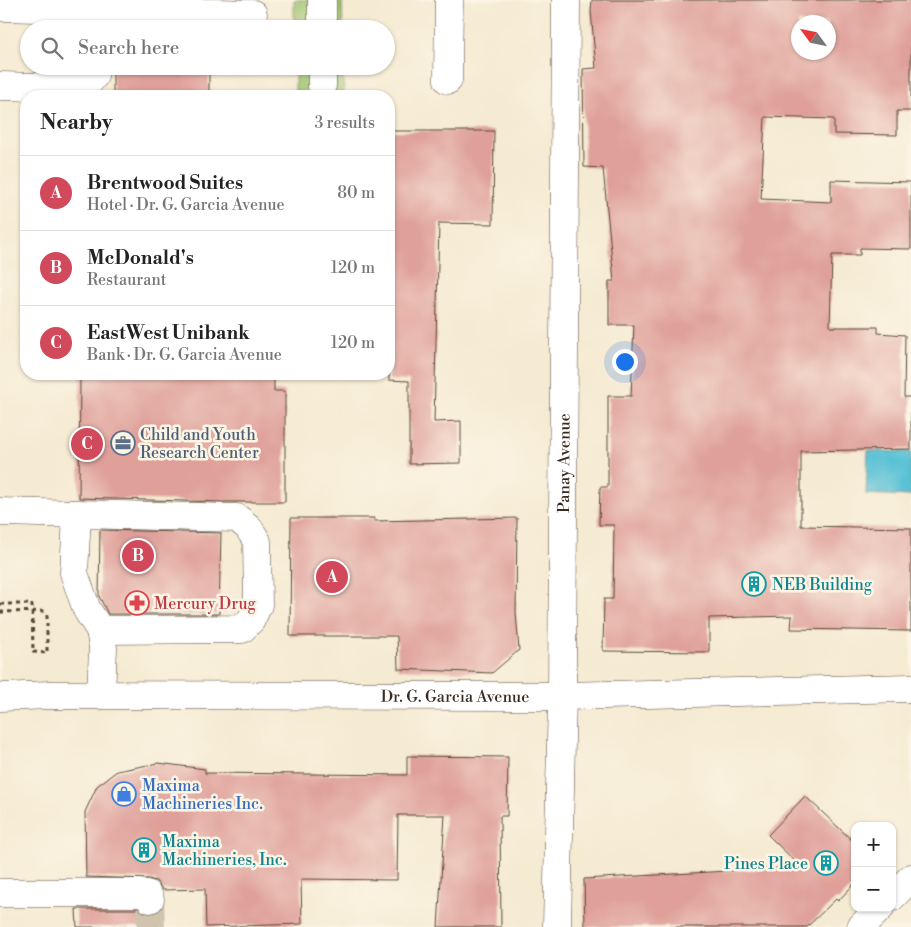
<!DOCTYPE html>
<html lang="en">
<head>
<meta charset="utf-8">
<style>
  :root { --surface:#fff; --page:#f2f2f2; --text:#222; --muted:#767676; --line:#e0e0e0; --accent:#d1495b }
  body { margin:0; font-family:"Libre Bodoni",serif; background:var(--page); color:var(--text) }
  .controls { position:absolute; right:15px; bottom:15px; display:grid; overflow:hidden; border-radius:10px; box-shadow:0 1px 4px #0004 }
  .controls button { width:45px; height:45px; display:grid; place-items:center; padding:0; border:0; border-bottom:1px solid var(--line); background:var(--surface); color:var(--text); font:25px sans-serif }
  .compass { position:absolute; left:791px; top:15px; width:45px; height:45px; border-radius:50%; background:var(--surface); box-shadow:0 1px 4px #0004; rotate:303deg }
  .you { position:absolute; left:624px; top:361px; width:18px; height:18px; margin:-12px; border:4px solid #fff; border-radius:50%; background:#1a73e8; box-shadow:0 0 0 8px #1a73e833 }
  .badge { display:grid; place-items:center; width:32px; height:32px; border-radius:50%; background:var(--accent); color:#fff; font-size:16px; font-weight:700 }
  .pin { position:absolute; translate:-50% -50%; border:2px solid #fff; box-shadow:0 1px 5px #0006 }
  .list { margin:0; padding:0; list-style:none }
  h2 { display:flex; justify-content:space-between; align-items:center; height:65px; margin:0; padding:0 20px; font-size:21px }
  h2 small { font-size:16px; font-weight:400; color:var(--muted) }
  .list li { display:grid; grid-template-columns:32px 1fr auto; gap:15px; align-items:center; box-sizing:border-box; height:75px; padding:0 20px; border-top:1px solid var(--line) }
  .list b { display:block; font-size:19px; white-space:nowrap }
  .list p { margin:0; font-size:16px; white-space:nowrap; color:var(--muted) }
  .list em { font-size:16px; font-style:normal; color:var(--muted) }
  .icon { flex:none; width:28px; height:28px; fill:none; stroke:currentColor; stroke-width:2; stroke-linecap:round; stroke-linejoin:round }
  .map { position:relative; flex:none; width:911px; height:927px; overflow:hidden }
  .search { position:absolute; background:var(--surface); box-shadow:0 1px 4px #0004; left:20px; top:20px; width:375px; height:55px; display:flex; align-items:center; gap:12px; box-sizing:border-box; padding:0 18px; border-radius:28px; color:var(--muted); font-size:19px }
  .panel { position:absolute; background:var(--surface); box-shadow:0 1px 4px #0004; left:20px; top:90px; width:375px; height:290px; border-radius:20px }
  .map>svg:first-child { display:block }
  .green { fill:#9cc36e; stroke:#6c7646 }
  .water { fill:#59c1d6; stroke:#4a767a }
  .building { fill:#dfa09a; fill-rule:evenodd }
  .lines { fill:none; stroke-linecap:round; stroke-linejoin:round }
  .minor-tunnel { stroke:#d0c4ae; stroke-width:28; stroke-dasharray:28 14; stroke-linecap:butt }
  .minor-casing { stroke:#574739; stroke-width:29 }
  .major-casing { stroke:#574739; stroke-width:29 }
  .path { stroke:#574739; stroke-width:3; stroke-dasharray:4 4; stroke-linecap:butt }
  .minor { stroke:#fff; stroke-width:28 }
  .major { stroke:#fff; stroke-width:28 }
  .path-bridge { stroke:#574739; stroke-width:3; stroke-dasharray:4 4; stroke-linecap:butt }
  .labels { text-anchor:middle; stroke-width:5; stroke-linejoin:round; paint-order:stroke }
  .service-label { font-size:16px; fill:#4e5e75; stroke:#fcf5e5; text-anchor:start }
  .street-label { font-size:16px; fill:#3b2a1e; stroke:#fcf5e5 }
  .culture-label { font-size:16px; fill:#0d838f; stroke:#fcf5e5; text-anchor:start }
  .health-label { font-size:16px; fill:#be3a42; stroke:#fcf5e5; text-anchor:start }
  .shop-label { font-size:16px; fill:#366cbe; stroke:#fcf5e5; text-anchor:start }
</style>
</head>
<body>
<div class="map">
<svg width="911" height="927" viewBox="0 0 911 927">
  <rect width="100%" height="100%" fill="#fcf5e5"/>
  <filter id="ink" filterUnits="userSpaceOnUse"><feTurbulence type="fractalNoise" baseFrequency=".02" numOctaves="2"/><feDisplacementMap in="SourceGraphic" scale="10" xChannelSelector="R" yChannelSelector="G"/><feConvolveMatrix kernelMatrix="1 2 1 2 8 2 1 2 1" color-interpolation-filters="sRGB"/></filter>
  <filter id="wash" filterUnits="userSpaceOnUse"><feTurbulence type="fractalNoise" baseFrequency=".0096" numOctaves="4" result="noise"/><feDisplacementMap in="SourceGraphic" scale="20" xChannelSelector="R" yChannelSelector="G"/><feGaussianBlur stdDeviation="1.12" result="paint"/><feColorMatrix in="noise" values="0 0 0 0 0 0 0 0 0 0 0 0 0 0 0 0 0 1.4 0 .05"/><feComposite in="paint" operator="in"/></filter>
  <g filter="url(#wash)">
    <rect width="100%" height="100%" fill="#f5ead2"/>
    <path class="green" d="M294 0H342L343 29H294Z
      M295 66H343L344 96H295Z"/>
    <path class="water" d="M868 451 911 452V496L866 494Z"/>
    <g id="blocks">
      <path class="building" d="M592 0H911V111H897V135L834 134V119L765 117 761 199 831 202V180L911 182V249L860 248V255H832L830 327H878V333L905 335 904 397H911V449L801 451V526L911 528V631L791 629 792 616 709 618V652L603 651 604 599H613L614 525H599L600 487H608V396H631L634 325H609V281H614L603 168 584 167 583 69 596 68 591 11ZM798 22H828V52H798Z
        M113 26 209 28V29H113Z
        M113 66H209V96H113Z
        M389 131H494L493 224 439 223 434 422 461 421V463L409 464V381L389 380Z
        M80 374H274V391H285V502H222L79 498Z
        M291 518H374V521L517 518 516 613 519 650 492 673 398 669 397 636H290Z
        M100 530 221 533 219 614H108L99 596Z
        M407 756 508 757 507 816H500L501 927H438L445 815H398L397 880 301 879 302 924 206 927 205 889 163 890 156 881 149 879 86 877 85 812 97 786 117 771 158 763 205 769V773L407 775Z
        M805 796 855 843V883L838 901 836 899 807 927H585L584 879 801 867 768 835Z
        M76 909H138L143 913 150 915 158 912V927H77Z"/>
    </g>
  </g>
  <g filter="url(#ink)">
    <use href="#blocks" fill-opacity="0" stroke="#574739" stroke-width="1"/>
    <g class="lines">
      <path class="minor-tunnel" d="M150 899 151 927"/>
      <g class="minor-casing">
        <g id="minor">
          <path d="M322 0V29"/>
          <path d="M0 7 253 14"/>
          <path d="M322 66V86"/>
          <path d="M448 80 449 0"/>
          <path d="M0 86 75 88 87 84 94 76 95 66"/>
          <path d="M0 512 237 518 248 527 257 541 258 605 251 620 242 629 100 630"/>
          <path d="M77 515 74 573 87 610 100 630 103 648 101 695"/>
          <path id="s1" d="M0 697 50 695 562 696 911 688"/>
          <path d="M0 893H140L147 894 150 899"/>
          <path id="s2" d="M557 927 562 696 566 0"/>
        </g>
      </g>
      <g class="major-casing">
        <path id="major" d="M892 897 911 878
          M861 927 880 908"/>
      </g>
      <path class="path" d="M0 604H32L33 652 47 653V611"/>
      <use href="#minor" class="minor"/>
      <use href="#major" class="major"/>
      <path class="path-bridge" d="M0 612 47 611"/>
    </g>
  </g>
  <defs>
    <g id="office-ring" transform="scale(1.25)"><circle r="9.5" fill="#fcf5e5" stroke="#5c6f8a" stroke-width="1.5"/><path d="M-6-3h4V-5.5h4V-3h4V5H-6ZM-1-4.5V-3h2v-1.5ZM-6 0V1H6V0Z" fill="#5c6f8a"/></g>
    <g id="building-ring" transform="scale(1.25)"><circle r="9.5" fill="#fcf5e5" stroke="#0f9aa8" stroke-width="1.5"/><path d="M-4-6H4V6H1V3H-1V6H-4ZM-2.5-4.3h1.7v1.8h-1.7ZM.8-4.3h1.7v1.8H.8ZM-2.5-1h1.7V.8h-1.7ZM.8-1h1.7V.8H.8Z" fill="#0f9aa8"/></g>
    <g id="pharmacy-ring" transform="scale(1.25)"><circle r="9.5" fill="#fcf5e5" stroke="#e0444e" stroke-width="1.5"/><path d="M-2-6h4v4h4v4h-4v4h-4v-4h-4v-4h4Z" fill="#e0444e"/></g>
    <g id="shop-ring" transform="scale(1.25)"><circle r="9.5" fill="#fcf5e5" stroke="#3f7fe0" stroke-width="1.5"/><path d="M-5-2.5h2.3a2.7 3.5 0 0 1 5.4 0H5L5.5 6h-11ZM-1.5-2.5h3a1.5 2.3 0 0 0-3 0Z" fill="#3f7fe0"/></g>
  </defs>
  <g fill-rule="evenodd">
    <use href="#office-ring" x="123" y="443"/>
    <use href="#building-ring" x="754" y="584"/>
    <use href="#pharmacy-ring" x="137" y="603"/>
    <use href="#shop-ring" x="124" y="794"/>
    <use href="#building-ring" x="144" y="850"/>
    <use href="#building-ring" x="826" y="863"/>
  </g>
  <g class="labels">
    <g class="service-label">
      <text x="140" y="440">Child and Youth<tspan x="140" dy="18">Research Center</tspan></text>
    </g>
    <g class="street-label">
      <text dy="6" stroke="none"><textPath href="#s2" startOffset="464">Panay Avenue</textPath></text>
      <text dy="6" stroke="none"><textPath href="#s1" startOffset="455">Dr. G. Garcia Avenue</textPath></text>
    </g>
    <g class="culture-label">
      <text x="772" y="590">NEB Building</text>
      <text x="162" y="847">Maxima<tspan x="162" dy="18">Machineries, Inc.</tspan></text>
      <text x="808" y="869" text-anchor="end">Pines Place</text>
    </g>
    <g class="health-label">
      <text x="154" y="609">Mercury Drug</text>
    </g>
    <g class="shop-label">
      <text x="142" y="791">Maxima<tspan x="142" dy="18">Machineries Inc.</tspan></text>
    </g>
  </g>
</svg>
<div class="controls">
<button>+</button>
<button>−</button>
</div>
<svg class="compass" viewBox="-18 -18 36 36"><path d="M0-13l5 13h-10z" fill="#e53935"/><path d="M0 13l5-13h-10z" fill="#767676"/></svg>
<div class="you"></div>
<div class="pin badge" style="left:332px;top:577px">A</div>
<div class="pin badge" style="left:138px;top:556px">B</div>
<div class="pin badge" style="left:87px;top:444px">C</div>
<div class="search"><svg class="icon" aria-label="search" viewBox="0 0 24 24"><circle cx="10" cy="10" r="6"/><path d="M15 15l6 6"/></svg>Search here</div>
<section class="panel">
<h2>Nearby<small>3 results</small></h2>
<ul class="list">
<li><span class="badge">A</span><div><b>Brentwood Suites</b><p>Hotel · Dr. G. Garcia Avenue</p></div><em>80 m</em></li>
<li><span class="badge">B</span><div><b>McDonald's</b><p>Restaurant</p></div><em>120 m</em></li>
<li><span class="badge">C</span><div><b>EastWest Unibank</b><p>Bank · Dr. G. Garcia Avenue</p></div><em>120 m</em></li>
</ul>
</section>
</div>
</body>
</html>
